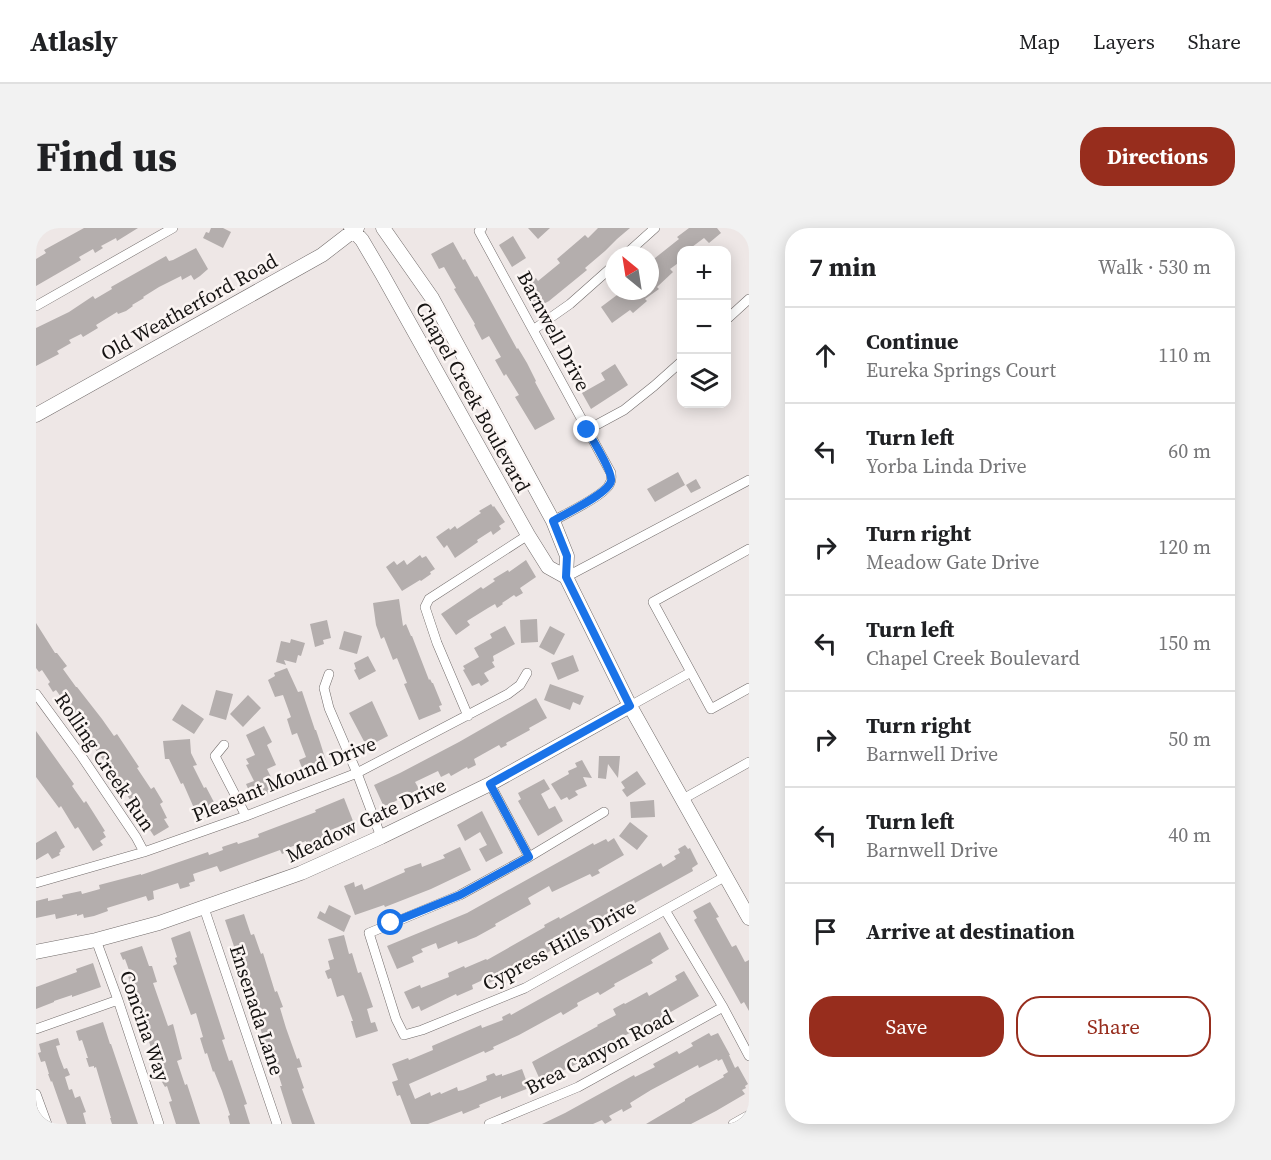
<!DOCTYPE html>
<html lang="en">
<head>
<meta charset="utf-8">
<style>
  :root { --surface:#fff; --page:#f2f2f2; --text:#202124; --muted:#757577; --line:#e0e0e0; --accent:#972d1d }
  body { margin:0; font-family:"Source Serif 4",serif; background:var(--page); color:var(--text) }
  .controls { position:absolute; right:18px; top:18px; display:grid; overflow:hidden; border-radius:12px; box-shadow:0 3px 15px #0003 }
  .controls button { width:54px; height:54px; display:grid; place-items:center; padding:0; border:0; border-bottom:2px solid var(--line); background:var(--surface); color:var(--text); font:30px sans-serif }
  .compass { position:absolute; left:569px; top:18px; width:54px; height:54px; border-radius:50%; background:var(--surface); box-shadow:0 3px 15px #0003; rotate:330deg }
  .stop { position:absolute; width:18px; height:18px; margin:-14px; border:4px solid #1a73e8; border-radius:50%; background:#fff }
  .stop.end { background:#1a73e8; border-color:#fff; box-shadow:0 2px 6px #0008 }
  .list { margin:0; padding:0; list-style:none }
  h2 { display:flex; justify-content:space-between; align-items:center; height:78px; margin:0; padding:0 24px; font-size:26px }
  h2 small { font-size:20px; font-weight:400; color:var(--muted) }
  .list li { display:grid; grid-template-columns:39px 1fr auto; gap:18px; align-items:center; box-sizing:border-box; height:96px; padding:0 24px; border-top:2px solid var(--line) }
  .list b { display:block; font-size:22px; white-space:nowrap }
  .list p { margin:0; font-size:20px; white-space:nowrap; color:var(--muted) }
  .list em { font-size:20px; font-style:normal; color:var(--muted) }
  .actions { display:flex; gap:12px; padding:18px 24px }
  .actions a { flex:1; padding:14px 0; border:2px solid var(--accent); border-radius:24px; text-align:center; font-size:21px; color:var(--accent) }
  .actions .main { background:var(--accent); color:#fff }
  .icon { flex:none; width:33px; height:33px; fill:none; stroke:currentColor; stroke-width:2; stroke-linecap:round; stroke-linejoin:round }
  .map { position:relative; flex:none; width:713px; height:896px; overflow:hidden; border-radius:24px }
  header { display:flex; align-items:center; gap:36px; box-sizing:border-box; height:84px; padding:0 30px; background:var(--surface); border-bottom:2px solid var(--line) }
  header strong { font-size:28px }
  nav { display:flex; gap:33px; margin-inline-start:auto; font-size:21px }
  .intro { display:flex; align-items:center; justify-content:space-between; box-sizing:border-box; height:144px; padding:0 36px }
  h1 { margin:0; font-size:42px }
  .button { padding:15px 27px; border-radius:24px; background:var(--accent); color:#fff; font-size:21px; font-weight:700 }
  main { display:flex; gap:36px; padding:0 36px }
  aside { flex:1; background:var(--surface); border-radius:24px; box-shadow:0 3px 15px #0003 }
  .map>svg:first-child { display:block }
  .building { fill:#b4aead }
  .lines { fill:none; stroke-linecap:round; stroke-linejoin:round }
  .street-casing { stroke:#726c6b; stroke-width:10 }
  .secondary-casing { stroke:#726c6b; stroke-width:15 }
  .street { stroke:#fff; stroke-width:9 }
  .secondary { stroke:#fff; stroke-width:14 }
  .route { stroke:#1a73e8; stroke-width:8 }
  .labels { text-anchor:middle; stroke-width:5; stroke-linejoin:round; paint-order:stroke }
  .street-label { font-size:20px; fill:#161413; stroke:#fbf5f3 }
</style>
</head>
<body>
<header>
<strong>Atlasly</strong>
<nav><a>Map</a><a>Layers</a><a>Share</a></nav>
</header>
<div class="intro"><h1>Find us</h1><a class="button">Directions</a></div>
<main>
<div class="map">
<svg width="713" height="896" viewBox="0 0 713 896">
  <rect width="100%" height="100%" fill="#eee7e6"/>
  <path class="building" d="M48 0H102L81 13 80 10 65 18 67 20 59 25 57 21 43 29 45 32 0 58V31L10 25 8 22Z
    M175 0H187L195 4 187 20 167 10 170 4 173 5Z
    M492 0H514L502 11Z
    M562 0H594L581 11 569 23 549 40 551 42 513 73 498 81 485 58 500 50 502 53 524 35 521 31 549 7 552 10Z
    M653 0H681L685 5 673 15 668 10 652 22H645V33L634 41 637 44 621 59 623 61 609 71 611 73 597 85 594 82 576 95 565 79 581 67 584 63H614V34L643 11 641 9Z
    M477 8 490 30 476 39 463 17Z
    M417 14 427 32 429 31 439 49 441 48 451 66 481 121 482 120 491 135 500 153 499 154 519 191 499 202 479 169 483 167 470 146 468 148 459 132 465 129 453 108 446 112 438 97 439 96 418 61 420 60 408 39 403 41 395 26Z
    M160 20 172 41 164 48 158 52 155 47 146 52 145 48 123 59 107 69 108 70 96 77 97 78 90 83 82 86 81 84 60 97 62 100 47 109 45 106 33 112 35 115 21 123 23 126 0 138V100L33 84 57 68 59 71 76 61 75 59 130 28 133 33 137 32Z
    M579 136 592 157 555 181 546 165 569 152 565 145Z
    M642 244 649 257 619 274 611 261Z
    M660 251 665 260 655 265 650 257Z
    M455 276 457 279 458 278 469 294 463 298 465 301 457 307 455 303 441 312 442 314 419 330 411 317 408 320 400 309 413 300 414 302 419 298 421 301 445 285 443 283Z
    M384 327 386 330 390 328 399 341 394 344 395 346 385 353 384 352 366 363 350 339 358 333 361 337 368 332 371 337Z
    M490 332 500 349 484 360 487 365 480 369 478 367 466 375 467 376 461 380 459 376 452 380 431 393 434 397 420 407 405 386 445 359 447 361 459 353 457 351 472 342 473 344Z
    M363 371 367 398 370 396 375 408H376L393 452 394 451 396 455H397L406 477 403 478 405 483 383 492 368 456 371 455 361 430 357 432 348 409 345 411 340 397 337 375Z
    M501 391 502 414 485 415 484 392Z
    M291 392 295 410 287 412 288 416 279 419 274 396Z
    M0 395 19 425H21L31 438 27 441 40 459H41L66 491 78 508 81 506 103 539 101 540 115 561 118 559 127 574 124 576 131 590 128 591 133 599 118 608 114 602 112 603 90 565 75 543 77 542 69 530 67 532 57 518 51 510 54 509 43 493 40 495 30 480 32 479 20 462 17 464 12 456 14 454 6 442 3 444 0 440Z
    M469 398 479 416 457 428 458 433 456 434 459 439 448 445 453 453 445 458 443 455 436 458 427 442 429 441 427 438 443 429 438 420 456 410 454 406Z
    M514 398 529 406 518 427 503 419Z
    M308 403 326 408 321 426 303 421Z
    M255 411 269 415 265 428 262 427 260 435 248 432 250 437 240 434 245 413 254 415Z
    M537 427 543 443 522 452 515 435Z
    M332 428 340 443 323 452 318 442 320 441 318 435Z
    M251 440 262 464 266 463 279 502H280L284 514 291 536H290L291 541 269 548 263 532 270 529 261 505 256 507 251 491 255 489 247 467 239 469 232 452 239 448 238 445Z
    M514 456 548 468 544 477 537 474 534 482 508 472Z
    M180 462 197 466 190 492 173 487Z
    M212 467 225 480 207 499 194 486Z
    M500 470 511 490 493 500 494 502 470 515 471 517 465 520 463 517 438 531 440 537 432 541 431 539 415 548 413 545 405 549 402 543 379 554 383 561 348 579 338 557 364 545 423 514Z
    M336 473 352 508 331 519 313 485Z
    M146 476 168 491 158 506 136 492Z
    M228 498 236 514 231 517 240 537 231 541 241 561 220 571 216 564 214 565 210 556 218 553 210 537 213 536 210 531 219 527 210 507Z
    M0 503 38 556 36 558 48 575 50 573 69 603 67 604 70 609 64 613 67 617 57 623 42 599 39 601 25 578 23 580 0 549Z
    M154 511 155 525 161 537 157 538 168 560 170 559 180 578 161 587 147 555 145 556 133 531H129L127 513Z
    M563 528H584L582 550 572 536 570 551 562 550Z
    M546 532 556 550 547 549 551 558 539 563 542 567 533 572 531 569 525 572 515 556 533 546 532 543 541 539 539 535Z
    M601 543 610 556 591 569 586 562 589 560 585 554Z
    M508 551 514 561 505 566 513 581 519 578 527 593 502 608 482 573 485 571 482 565Z
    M308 570 317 593 292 603 294 607 271 617 270 613 252 620 253 623 246 626 244 622 184 644 181 638 157 646 159 653 153 655 154 658 144 661 142 655 117 663 118 671 112 673 110 668 71 680 72 683 58 688 48 690 47 686 41 688V686L20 691 19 686 0 690V673L12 670V673L27 670 26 667 45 663 46 666 64 661 63 657 105 646V647L172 624 173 627 187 622 186 619 201 614 202 616 223 609 222 606 280 584 279 582Z
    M618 572 619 589 595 590 594 574Z
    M446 583 467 625 450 634 443 621 451 617 444 604 429 613 421 597Z
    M594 594 612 608 601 622 583 608Z
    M20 603 29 619 24 622 25 623 23 625 24 627 16 631 12 625 0 632V615Z
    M578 610 588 627 562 642 564 645 556 649 554 646 516 664 513 658 492 670 495 676 459 696 460 698 440 709 422 716 421 713 402 721 400 715 385 721 387 724 376 729 378 734 361 741 351 718 431 685 557 615 558 617 570 611 572 614Z
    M649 617 652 621 654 620 662 636 656 640 657 643 599 675 598 672 578 683 580 686 491 736 489 732 468 744 469 747 451 756 449 751 436 757 437 761 421 768 420 766 385 783 383 778 376 781 368 764 384 757 385 760 413 749 412 745 428 738 429 740 450 731 451 732 509 699 508 697 523 689 524 691 625 635 627 639 640 631 638 628 644 625 642 621Z
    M424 619 435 642 395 661 349 679 348 677 319 687 308 658 318 654 319 659 326 656 328 662 369 644 368 641 385 635 386 639 409 630 407 627Z
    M674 674 683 689 680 690 696 719 700 717 709 734 713 732V783L708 774 705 776 658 692 661 690 657 683Z
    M293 677 315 688 308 704 281 690 284 683 289 686Z
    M208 686 215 707 218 706 225 726 227 725 239 764 241 763 247 779 244 780 250 800 261 831 263 830 266 839 261 840 268 860 266 861 279 896H256L244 858H246L240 839 239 840 226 806 203 733 189 692Z
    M154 703 189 811 186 812 193 833 196 832 211 876 208 877 214 896H194L192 888 194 887 186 863 178 843 177 844 171 825 169 826 164 810 167 809 160 785 155 787 137 738 141 736 139 730 141 729 135 710Z
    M624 704 633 721 615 732 617 735 578 756 579 758 564 767 562 764 541 775 542 778 527 787 525 784 483 807 457 819 458 821 449 825 448 823 373 856 379 871 394 864 395 868 404 864 405 866 421 859 422 863 427 862 449 853 451 852 450 848 458 845 460 848 466 846V848L486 841 493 860 465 871V868L443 877 444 879 427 886 426 883 392 896H375L364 867 361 868 356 854 362 852 356 836 372 830 373 832 397 822 396 818 445 797 446 800 467 792 466 789 474 785 475 787Z
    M308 707 313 726 316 725 322 745 325 744 337 779 331 781 335 795 339 794 342 803 320 810 315 793H317L308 768 307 767 301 769 295 750 292 751 289 743 294 741 292 733 298 731 292 711Z
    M106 718 113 738H116L121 754 117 755 132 798 137 796 146 831 141 833 149 857 151 856 164 896H140L133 874 136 873 131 858 129 859 126 854 91 745H94L89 731 87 732 84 725Z
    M57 735 65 759 36 769V767L18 773V774L0 781V759L41 744 40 741Z
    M648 743 663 768 610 798 609 797 588 808 589 810 562 825 505 854 496 834 562 798 561 797 580 787 577 781 588 775 589 776 611 764 613 768 641 752 639 748Z
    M67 794 74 816H75L102 896H76L74 890H75L60 839 58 840V838L53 839 50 830H52L46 812 43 813 40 803Z
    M673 805 675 808 682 805 694 827H693L699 840 702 838 712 856 709 858 710 860 706 862 709 866 680 883 655 896H610L649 873V871L688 849 687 847 692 844 686 831 682 833 681 831 663 840 662 837 615 862 594 875 596 879 587 884 586 881 573 888 576 892 569 896 566 892 557 896H506L529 885 598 847 599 849 619 839 617 836 641 823 643 826 657 818 655 815Z
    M22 810 24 817 20 818 23 828 28 841 31 840 34 847 29 849 33 862 36 861 39 870 44 868 50 884 47 885 50 896H31L16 853 15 854 12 846H13L9 833 5 834 2 825 5 824 3 816Z"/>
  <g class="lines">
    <g class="street-casing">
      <path id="street" d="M446 0 443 3 575 245C575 248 576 252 574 255 570 267 529 286 517 293
        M589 27 619 0
        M0 78 137 0
        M690 92 713 71
        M497 102 534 76 578 37
        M551 202 588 182 618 158 646 133
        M713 321 617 374 675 481 713 460
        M530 349 713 252
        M293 446 288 460 293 480 321 545 345 609
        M0 466 44 526 100 609 108 624
        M594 478 655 444
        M432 488 401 415 389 379 393 371 492 307
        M188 517 179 528 210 588
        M454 556 493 629
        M647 571 713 534
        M568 584 493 629 424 667 333 705 360 791 368 807 386 802 489 760 690 648
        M0 655 108 624 210 588 321 545 472 466 484 457 491 445
        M168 680 241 896
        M629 682 687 779 713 828
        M60 712 82 772 123 896
        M0 801 82 772
        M0 866 11 896
        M453 896 542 859 687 779
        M697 896 713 887"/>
    </g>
    <g class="secondary-casing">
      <path id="secondary" d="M315 0 326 12 346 46 492 307 512 339 530 349
        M347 0 396 70 517 293 531 328 530 349 594 478 713 690
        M0 187 286 27 321 0
        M0 724 60 712 123 695 265 645 345 609 454 556 594 478"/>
    </g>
    <use href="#street" class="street"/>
    <use href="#secondary" class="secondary"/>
  </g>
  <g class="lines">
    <path class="route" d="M355 695 424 667 493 629 454 556 594 478 530 349 531 328 517 293C529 286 573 265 575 253 577 244 556 211 551 202"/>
  </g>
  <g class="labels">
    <g class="street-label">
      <text transform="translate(153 79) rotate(-29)" y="7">Old Weatherford Road</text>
      <text transform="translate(518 103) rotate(62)" y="7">Barnwell Drive</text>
      <text transform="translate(437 169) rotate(61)" y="7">Chapel Creek Boulevard</text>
      <text transform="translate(69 534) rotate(56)" y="7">Rolling Creek Run</text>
      <text transform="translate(248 551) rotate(-22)" y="7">Pleasant Mound Drive</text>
      <text transform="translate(330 592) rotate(-25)" y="7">Meadow Gate Drive</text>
      <text transform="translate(523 717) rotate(-28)" y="7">Cypress Hills Drive</text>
      <text transform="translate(221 782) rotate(72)" y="7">Ensenada Lane</text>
      <text transform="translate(109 798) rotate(71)" y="7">Concina Way</text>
      <text transform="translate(563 824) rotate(-27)" y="7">Brea Canyon Road</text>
    </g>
  </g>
</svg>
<div class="controls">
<button>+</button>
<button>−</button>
<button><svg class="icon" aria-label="layers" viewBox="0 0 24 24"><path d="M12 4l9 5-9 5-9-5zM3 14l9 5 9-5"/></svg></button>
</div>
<svg class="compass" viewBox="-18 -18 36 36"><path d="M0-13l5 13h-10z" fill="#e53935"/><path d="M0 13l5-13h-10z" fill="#757577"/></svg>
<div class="stop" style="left:355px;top:695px"></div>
<div class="stop end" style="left:551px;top:202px"></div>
</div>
<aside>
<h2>7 min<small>Walk · 530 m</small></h2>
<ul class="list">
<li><svg class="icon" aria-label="ahead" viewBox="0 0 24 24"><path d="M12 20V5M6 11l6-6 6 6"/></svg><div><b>Continue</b><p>Eureka Springs Court</p></div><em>110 m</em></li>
<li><svg class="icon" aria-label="left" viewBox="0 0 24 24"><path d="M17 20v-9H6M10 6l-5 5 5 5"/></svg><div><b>Turn left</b><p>Yorba Linda Drive</p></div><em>60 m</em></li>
<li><svg class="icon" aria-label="right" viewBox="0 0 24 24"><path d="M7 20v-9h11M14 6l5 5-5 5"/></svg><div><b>Turn right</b><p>Meadow Gate Drive</p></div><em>120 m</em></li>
<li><svg class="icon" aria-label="left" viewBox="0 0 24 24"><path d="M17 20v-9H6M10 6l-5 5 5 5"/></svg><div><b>Turn left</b><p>Chapel Creek Boulevard</p></div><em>150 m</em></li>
<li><svg class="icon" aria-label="right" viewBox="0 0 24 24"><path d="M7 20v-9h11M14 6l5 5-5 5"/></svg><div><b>Turn right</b><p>Barnwell Drive</p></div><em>50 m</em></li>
<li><svg class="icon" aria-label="left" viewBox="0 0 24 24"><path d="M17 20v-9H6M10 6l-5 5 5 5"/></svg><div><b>Turn left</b><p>Barnwell Drive</p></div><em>40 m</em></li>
<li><svg class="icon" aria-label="arrive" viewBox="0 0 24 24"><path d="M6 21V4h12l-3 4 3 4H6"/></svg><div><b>Arrive at destination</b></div></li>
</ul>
<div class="actions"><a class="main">Save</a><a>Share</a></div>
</aside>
</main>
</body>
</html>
